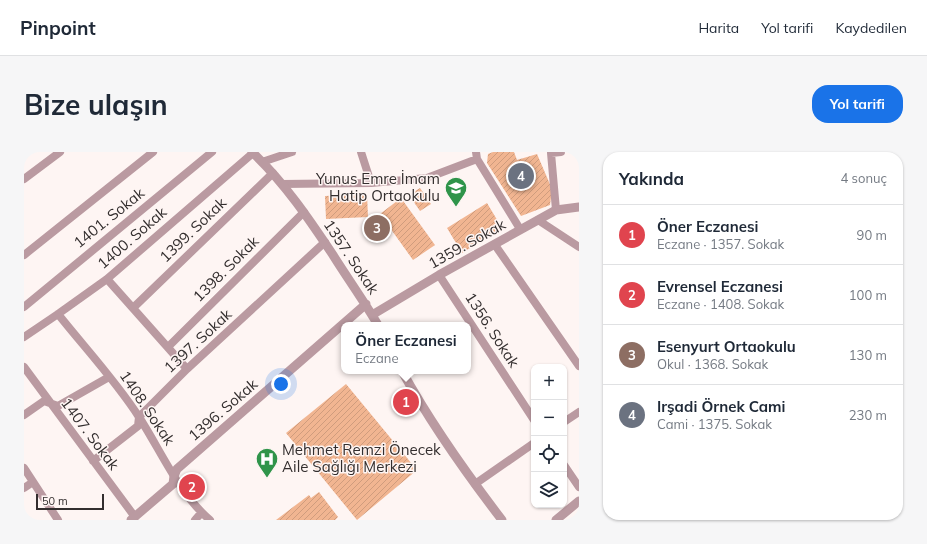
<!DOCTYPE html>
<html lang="tr">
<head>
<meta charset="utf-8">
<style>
  :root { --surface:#fff; --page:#f6f6f7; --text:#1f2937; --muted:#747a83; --line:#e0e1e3; --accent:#1a73e8 }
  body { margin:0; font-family:Mulish,sans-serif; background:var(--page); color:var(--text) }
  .controls { position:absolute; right:12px; bottom:12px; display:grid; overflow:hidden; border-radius:8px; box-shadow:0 1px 3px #0004 }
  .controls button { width:36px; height:36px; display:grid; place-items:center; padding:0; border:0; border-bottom:1px solid var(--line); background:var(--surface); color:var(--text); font:20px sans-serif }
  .scale { position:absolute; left:12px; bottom:10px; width:68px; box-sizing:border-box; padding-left:4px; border:2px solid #332e2e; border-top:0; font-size:11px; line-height:14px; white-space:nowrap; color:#332e2e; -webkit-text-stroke:3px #fef5f3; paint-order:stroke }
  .you { position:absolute; left:257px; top:232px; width:14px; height:14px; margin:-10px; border:3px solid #fff; border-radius:50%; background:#1a73e8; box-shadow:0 0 0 6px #1a73e833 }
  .badge { display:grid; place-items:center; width:26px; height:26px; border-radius:50%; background:var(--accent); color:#fff; font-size:13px; font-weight:700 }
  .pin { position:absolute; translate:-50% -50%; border:2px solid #fff; box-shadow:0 1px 4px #0006 }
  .popup { position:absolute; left:317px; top:170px; width:130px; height:52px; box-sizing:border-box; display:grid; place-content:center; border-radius:8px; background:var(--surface); filter:drop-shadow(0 1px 3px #0005); font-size:13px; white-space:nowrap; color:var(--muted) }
  .popup b { font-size:15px; color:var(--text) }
  .popup::after { content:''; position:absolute; left:50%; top:100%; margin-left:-8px; border:8px solid transparent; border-top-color:var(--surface) }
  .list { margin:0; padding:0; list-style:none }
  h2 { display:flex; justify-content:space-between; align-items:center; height:52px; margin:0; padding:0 16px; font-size:17px }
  h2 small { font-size:13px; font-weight:400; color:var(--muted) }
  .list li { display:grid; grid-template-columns:26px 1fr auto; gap:12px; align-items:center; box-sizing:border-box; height:60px; padding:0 16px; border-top:1px solid var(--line) }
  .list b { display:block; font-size:15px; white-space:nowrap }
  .list p { margin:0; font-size:13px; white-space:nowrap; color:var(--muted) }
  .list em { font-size:13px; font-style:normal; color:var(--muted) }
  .icon { flex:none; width:22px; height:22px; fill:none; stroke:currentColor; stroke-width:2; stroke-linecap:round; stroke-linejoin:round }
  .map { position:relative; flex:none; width:555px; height:368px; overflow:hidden; border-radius:16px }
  header { display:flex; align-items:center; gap:24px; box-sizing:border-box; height:56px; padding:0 20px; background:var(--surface); border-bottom:1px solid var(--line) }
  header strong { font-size:19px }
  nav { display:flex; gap:22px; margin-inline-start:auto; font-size:14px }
  .intro { display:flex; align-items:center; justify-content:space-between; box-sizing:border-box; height:96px; padding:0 24px }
  h1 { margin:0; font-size:28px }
  .button { padding:10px 18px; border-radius:16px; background:var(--accent); color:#fff; font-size:14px; font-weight:700 }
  main { display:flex; gap:24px; padding:0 24px }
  aside { flex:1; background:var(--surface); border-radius:16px; box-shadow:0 1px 3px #0004 }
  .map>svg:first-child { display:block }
  .building { fill:url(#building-hatch) }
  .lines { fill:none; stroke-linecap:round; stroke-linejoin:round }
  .minor { stroke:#ba9aa1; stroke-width:8 }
  .tertiary { stroke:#ba9aa1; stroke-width:9 }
  .labels { text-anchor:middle; stroke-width:3; stroke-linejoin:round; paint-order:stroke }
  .poi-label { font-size:15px; fill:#332e2e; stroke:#fef5f3; text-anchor:end }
  .street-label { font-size:15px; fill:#332e2e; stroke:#fef5f3 }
</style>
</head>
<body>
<header>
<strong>Pinpoint</strong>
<nav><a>Harita</a><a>Yol tarifi</a><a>Kaydedilen</a></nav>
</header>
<div class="intro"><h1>Bize ulaşın</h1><a class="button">Yol tarifi</a></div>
<main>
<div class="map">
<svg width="555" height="368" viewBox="0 0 555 368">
  <defs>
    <pattern id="building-hatch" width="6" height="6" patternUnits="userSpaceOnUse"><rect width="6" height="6" fill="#f1b591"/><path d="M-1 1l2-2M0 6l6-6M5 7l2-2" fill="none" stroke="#cf9c7d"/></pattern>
  </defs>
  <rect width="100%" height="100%" fill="#fef5f3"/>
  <path class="building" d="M469 0H490L493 8 513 2 528 37 526 53 497 64 463 11 464 2Z
    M396 36 407 52 396 59 385 43Z
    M343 42 344 65 302 67 301 44Z
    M377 46 411 93 389 108 356 62Z
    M463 51 478 76 438 101 423 76Z
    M322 232 393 318 333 368 262 281Z
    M295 340 314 365 311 368H252L285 343 287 346Z"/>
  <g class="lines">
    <path class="minor" d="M337 0 347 31
      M452 0 453 7 496 77
      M238 10 268 0
      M0 27 36 0
      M258 32 347 31 403 26 453 7
      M532 58 527 1 537 0
      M514 68 555 95
      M471 93 555 214
      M0 103 129 0
      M415 123 510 268
      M83 127 163 217
      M0 155 188 0
      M109 156 249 21
      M34 162C61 196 92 229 115 265 137 299 155 342 186 368
      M0 185 34 162 83 127 229 1
      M144 195 280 60
      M0 215 111 365
      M0 263 20 249 34 254 85 225
      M540 270 555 260
      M69 309 114 274 115 265 163 217 301 90
      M540 313 555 335
      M0 316 34 368
      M451 332 510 291
      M0 336 9 330
      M171 368 177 361"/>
    <path class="tertiary" d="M228 0C260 30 285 67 309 103 324 127 340 149 354 173
      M348 163 415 123 532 58 555 55
      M378 219C407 272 442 321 478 368
      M107 368 149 332 150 324 153 317 342 152
      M532 368 555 349"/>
  </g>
  <defs>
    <g id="school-pin" transform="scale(1.15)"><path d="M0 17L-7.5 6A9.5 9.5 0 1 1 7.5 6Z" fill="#2f944a" stroke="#fef5f3"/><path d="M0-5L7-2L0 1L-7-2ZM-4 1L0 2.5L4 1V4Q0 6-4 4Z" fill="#fff"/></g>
    <g id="hospital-pin" transform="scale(1.15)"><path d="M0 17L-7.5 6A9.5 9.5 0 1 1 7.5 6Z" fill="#2f944a" stroke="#fef5f3"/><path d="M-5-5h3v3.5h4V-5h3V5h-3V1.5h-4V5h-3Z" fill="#fff"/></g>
  </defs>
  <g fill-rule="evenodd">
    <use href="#school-pin" x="432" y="36"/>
    <use href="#hospital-pin" x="243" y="307"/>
  </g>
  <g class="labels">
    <g class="poi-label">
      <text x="416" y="32">Yunus Emre İmam<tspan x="416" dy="17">Hatip Ortaokulu</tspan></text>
      <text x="258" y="303" text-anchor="start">Mehmet Remzi Önecek<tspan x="258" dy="17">Aile Sağlığı Merkezi</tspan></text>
    </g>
    <g class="street-label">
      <text transform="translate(85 66) rotate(-39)" y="5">1401. Sokak</text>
      <text transform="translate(169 78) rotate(-44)" y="5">1399. Sokak</text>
      <text transform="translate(108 86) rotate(-41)" y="5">1400. Sokak</text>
      <text transform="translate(443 92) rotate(-29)" y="5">1359. Sokak</text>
      <text transform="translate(327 105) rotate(56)" y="5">1357. Sokak</text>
      <text transform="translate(202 117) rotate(-45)" y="5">1398. Sokak</text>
      <text transform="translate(468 178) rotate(57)" y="5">1356. Sokak</text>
      <text transform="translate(174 189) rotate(-43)" y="5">1397. Sokak</text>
      <text transform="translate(123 256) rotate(56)" y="5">1408. Sokak</text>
      <text transform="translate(199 258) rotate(-41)" y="5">1396. Sokak</text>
      <text transform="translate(66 282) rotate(53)" y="5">1407. Sokak</text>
    </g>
  </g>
</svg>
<div class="controls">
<button>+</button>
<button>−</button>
<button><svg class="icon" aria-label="locate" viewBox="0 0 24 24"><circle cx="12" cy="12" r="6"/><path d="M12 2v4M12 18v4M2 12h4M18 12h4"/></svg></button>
<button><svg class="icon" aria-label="layers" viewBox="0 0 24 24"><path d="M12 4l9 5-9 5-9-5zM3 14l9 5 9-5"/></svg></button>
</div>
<div class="scale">50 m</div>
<div class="you"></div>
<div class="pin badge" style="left:382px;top:250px;background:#e0444e">1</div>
<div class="popup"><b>Öner Eczanesi</b>Eczane</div>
<div class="pin badge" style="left:168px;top:335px;background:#e0444e">2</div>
<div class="pin badge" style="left:353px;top:76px;background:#8d6e63">3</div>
<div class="pin badge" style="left:497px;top:24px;background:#6b7280">4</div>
</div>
<aside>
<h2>Yakında<small>4 sonuç</small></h2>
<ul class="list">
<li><span class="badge" style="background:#e0444e">1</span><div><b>Öner Eczanesi</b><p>Eczane · 1357. Sokak</p></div><em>90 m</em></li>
<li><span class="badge" style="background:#e0444e">2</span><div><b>Evrensel Eczanesi</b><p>Eczane · 1408. Sokak</p></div><em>100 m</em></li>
<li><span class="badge" style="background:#8d6e63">3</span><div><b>Esenyurt Ortaokulu</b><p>Okul · 1368. Sokak</p></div><em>130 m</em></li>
<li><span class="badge" style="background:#6b7280">4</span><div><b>Irşadi Örnek Cami</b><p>Cami · 1375. Sokak</p></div><em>230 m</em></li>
</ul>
</aside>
</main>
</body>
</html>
